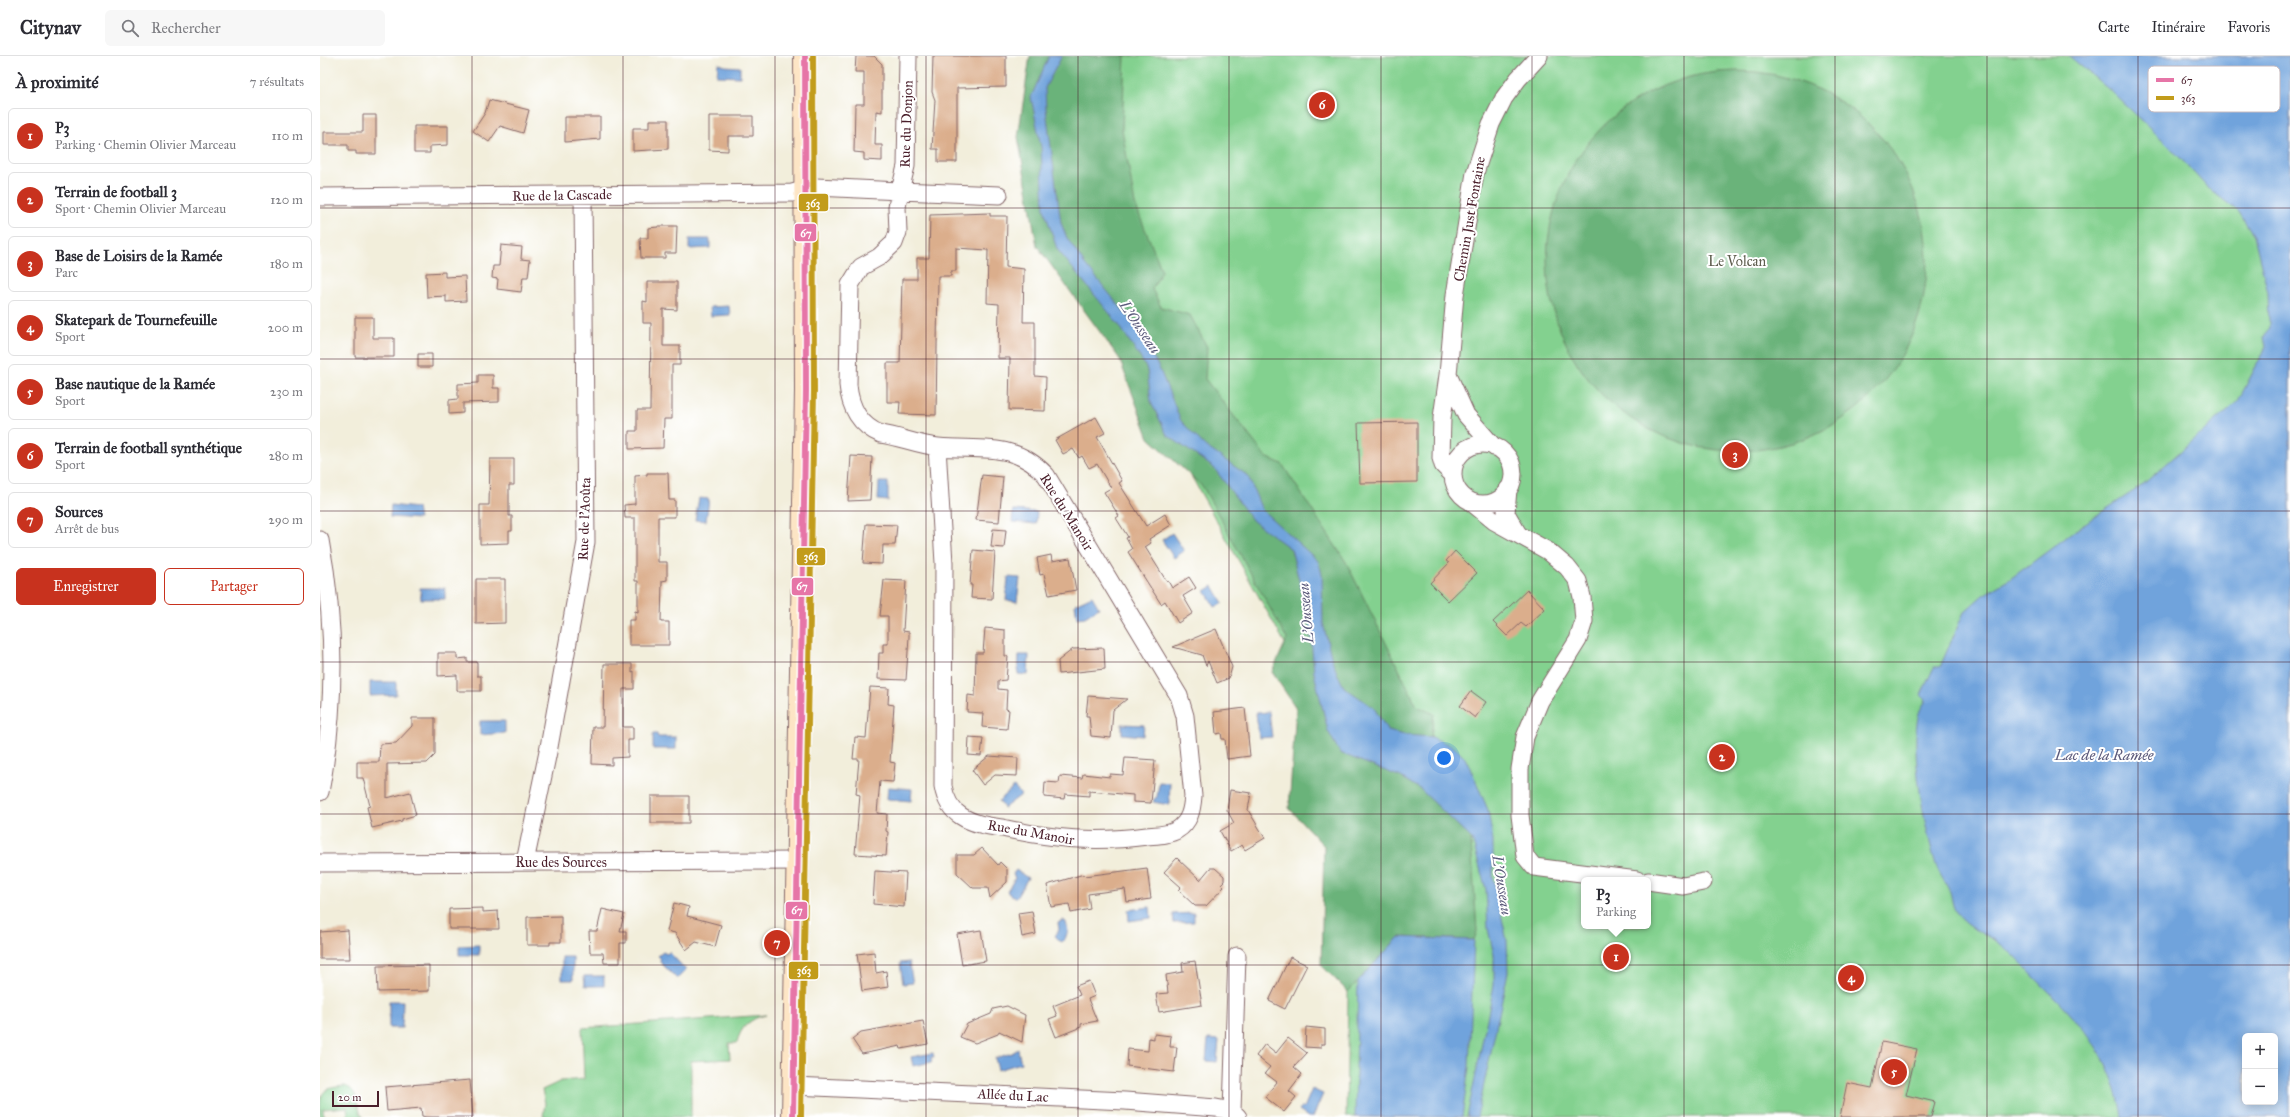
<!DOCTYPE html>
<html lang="fr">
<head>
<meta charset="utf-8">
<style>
  :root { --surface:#fff; --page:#f7f7f7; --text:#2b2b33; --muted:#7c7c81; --line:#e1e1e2; --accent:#c8321e }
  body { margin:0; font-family:"IM FELL Great Primer",serif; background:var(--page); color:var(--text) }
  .controls { position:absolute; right:12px; bottom:12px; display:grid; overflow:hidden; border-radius:6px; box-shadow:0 2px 10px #0003 }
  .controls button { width:36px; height:36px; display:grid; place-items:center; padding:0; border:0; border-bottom:1px solid var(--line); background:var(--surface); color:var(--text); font:20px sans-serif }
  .scale { position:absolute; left:12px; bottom:10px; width:47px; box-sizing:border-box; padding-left:4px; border:2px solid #4a1f2b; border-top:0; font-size:11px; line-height:14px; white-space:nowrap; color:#4a1f2b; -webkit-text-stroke:3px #fff; paint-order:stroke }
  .you { position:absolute; left:1124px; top:702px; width:14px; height:14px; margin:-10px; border:3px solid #fff; border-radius:50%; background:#1a73e8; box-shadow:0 0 0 6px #1a73e833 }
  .badge { display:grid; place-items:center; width:26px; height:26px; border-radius:50%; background:var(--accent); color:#fff; font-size:13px; font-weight:700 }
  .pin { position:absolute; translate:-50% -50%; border:2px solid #fff; box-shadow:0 1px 4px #0006 }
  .popup { position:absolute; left:1261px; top:821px; width:70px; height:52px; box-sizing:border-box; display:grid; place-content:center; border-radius:6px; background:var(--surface); filter:drop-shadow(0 1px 3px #0005); font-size:13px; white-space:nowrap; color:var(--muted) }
  .popup b { font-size:15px; color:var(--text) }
  .popup::after { content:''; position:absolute; left:50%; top:100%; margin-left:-8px; border:8px solid transparent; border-top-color:var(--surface) }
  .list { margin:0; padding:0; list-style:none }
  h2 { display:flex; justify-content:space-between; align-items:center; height:52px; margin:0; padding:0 16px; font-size:17px }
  h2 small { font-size:13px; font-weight:400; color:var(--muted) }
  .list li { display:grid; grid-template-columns:26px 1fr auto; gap:12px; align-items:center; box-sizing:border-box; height:56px; margin:0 8px 8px; padding:0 8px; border:1px solid var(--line); border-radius:6px }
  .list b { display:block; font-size:15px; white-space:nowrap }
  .list p { margin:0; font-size:13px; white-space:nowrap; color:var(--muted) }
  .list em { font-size:13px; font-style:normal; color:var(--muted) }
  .actions { display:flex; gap:8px; padding:12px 16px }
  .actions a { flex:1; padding:9px 0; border:1px solid var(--accent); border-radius:6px; text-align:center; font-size:14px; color:var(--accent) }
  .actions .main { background:var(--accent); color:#fff }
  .icon { flex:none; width:22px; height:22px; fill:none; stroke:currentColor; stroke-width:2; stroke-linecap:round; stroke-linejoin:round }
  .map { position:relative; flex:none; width:1970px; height:1061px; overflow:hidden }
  header { display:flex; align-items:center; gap:24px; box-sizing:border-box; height:56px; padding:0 20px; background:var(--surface); border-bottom:1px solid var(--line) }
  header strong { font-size:19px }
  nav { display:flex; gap:22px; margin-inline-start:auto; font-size:14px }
  .search { width:280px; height:36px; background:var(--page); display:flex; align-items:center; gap:10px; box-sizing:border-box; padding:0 14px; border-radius:6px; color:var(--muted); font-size:15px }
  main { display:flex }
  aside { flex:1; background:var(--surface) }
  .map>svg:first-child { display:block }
  .green { fill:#83d18f; stroke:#66785d; fill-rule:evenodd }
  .forest { fill:#6ab37a; stroke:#5a6952 }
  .water { fill:#70a3dc; stroke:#5d6184; fill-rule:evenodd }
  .building { fill:#dbae8c }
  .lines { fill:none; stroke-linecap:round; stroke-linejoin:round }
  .street-casing { stroke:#856769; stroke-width:19 }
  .secondary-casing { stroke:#856769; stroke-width:24 }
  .street { stroke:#fff; stroke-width:17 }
  .secondary { stroke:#fde5c5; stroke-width:22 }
  .bus-1-casing { stroke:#fff; stroke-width:9 }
  .bus-2-casing { stroke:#fff; stroke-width:9 }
  .bus-1 { stroke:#e675a7; stroke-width:6 }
  .bus-2 { stroke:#c29c1b; stroke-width:6 }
  .grid { fill:none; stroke:#4a1f2b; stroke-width:1; stroke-opacity:0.55 }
  .labels { text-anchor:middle; stroke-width:4; stroke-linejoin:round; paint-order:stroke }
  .street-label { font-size:14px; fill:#4a1f2b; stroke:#fff }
  .park-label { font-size:14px; fill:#5e5d4e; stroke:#fff }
  .water-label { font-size:15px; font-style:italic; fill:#5b5a7b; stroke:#fff }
  .key { fill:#fff; stroke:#c9bcbf; stroke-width:1 }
  .key-label { font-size:11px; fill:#4a1f2b }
  .line-badge { stroke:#fff; stroke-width:1.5 }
  .badge-label { font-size:11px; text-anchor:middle; font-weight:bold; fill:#fff }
</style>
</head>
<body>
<header>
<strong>Citynav</strong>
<div class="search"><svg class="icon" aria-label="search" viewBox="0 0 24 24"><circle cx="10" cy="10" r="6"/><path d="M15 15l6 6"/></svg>Rechercher</div>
<nav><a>Carte</a><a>Itinéraire</a><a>Favoris</a></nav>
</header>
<main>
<aside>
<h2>À proximité<small>7 résultats</small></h2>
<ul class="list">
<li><span class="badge">1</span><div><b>P3</b><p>Parking · Chemin Olivier Marceau</p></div><em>110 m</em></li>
<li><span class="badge">2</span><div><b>Terrain de football 3</b><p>Sport · Chemin Olivier Marceau</p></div><em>120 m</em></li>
<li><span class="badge">3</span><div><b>Base de Loisirs de la Ramée</b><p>Parc</p></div><em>180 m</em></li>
<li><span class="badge">4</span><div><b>Skatepark de Tournefeuille</b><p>Sport</p></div><em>200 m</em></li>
<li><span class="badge">5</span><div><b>Base nautique de la Ramée</b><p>Sport</p></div><em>230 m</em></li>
<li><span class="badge">6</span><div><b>Terrain de football synthétique</b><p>Sport</p></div><em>280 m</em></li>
<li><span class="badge">7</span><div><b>Sources</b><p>Arrêt de bus</p></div><em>290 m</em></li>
</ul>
<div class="actions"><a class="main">Enregistrer</a><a>Partager</a></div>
</aside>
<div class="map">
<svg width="1970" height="1061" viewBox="0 0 1970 1061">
  <rect width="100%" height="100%" fill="#fff"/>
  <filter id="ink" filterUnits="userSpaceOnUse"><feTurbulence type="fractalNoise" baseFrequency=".025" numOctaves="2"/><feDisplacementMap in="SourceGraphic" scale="8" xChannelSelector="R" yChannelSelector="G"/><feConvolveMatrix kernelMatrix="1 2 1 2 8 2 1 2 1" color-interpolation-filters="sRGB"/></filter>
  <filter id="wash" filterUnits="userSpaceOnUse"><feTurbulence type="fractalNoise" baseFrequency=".012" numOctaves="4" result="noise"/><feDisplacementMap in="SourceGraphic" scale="16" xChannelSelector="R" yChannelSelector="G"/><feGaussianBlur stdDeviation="0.9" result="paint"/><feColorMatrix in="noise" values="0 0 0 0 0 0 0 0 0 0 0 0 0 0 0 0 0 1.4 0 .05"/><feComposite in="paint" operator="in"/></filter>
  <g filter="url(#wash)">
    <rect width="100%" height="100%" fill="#f2eedb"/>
    <path class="green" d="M754 0H1970V1061H1026L1029 879 976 607 743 191ZM1264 824H1328V870H1264ZM1925 980H1955V1046H1925Z
      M446 959C431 962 420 971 417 987H409L410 1003 371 1005V1061H223L225 1047 222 1034 241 1025 264 1023 262 972Z
      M25 1030C40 1035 35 1050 43 1061H28L27 1051 3 1053 4 1061H0C0 1037 0 1032 25 1030Z"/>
    <path class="forest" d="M710 0H805L802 73 815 148 842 215 832 233 841 251 870 259 887 291 885 323 946 401 962 408 1026 506 1097 650 1114 658 1111 681 1080 708 1150 771 1157 875 1154 884 1079 881 1028 936 1001 909 1004 790 969 752 976 652 952 616 967 583 883 431 829 382 799 302 717 190 698 81Z
      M1227 205a190 190 0 1 1 380 0a190 190 0 1 1-380 0Z"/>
    <path class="water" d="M729 0H742L725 32 726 53 741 167 747 182 764 207 820 275 840 314 861 365 885 390 928 420 942 454 998 505 1002 518 1003 567 1012 604 1018 619 1024 631 1054 652 1068 675 1085 679 1112 681 1135 692 1145 702 1152 716 1168 754 1173 784V821L1187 885 1188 916 1157 1061H1147L1174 929V899L1168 873 1166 834 1152 783 1101 734 1081 721 1020 697 1008 675 994 617 990 568 971 493 933 465 894 412 847 379 831 346 827 314 823 306 799 269 737 193 724 153 721 91 711 41Z
      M1749 0H1970V1061H1802C1794 1001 1759 965 1718 925 1707 914 1697 901 1684 891 1669 878 1647 874 1636 856 1632 850 1632 842 1630 836 1626 827 1619 818 1616 809 1605 773 1589 693 1599 657 1600 653 1604 648 1606 644L1601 639 1614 611H1620L1644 556 1663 539 1690 523 1771 463 1820 431 1918 345 1946 291 1944 281 1949 271 1948 237 1934 180 1919 156 1887 131 1848 89 1793 37ZM1925 980H1955V1046H1925Z
      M398 7 405 10 420 11V21L397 20Z
      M369 183H390V192L369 193Z
      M409 250 410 259 391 260 390 251Z
      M559 426H568V445L558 444Z
      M379 442 389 443 386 465 375 464Z
      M71 449 97 452 99 463 70 461Z
      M693 454 717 456 716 468 692 466Z
      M852 477 864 495 854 502 842 484Z
      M688 521 700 522 697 546 686 544Z
      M893 530 903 547 895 551 885 535Z
      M100 532H125V543H101Z
      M772 540 779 552 765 561 757 562 755 548Z
      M699 599H709L708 619 698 618Z
      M50 626H76V639L50 640Z
      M949 656 952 681 939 682 936 657Z
      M160 665H185V677L160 679Z
      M802 668 824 669 823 680 802 678Z
      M333 678H337L338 681H356V693H333Z
      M839 726 850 727 849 749 833 746 834 743 837 741Z
      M568 731 592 733 591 745 567 743Z
      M694 731 701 739 684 752 679 745Z
      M696 814 708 822 696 842 687 836 695 822 693 818Z
      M830 851 831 862 809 865 808 854Z
      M874 857V866L854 867 853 858Z
      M743 864 746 866 748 875 745 883 741 886 735 880 739 874 738 867Z
      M1079 881 1154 884 1149 1011 1142 1061H1035L1038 925Z
      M159 889V899H139V890Z
      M343 896 347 898 349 896 366 914 357 923 339 905 341 903 338 900Z
      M242 901H253V924H242Z
      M589 906 593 927 583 928 580 907Z
      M264 920H284V930H265Z
      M69 945H83L82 972H69Z
      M888 983 899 984 897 1006 886 1005Z
      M698 993 701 1007 678 1014 675 1002 692 997Z
      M613 997 614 1001H611L612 1006 593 1010 591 1001Z
      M992 1033 1003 1038 993 1061H988L979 1055 981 1052H984Z"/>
    <g id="blocks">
      <path class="building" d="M536 0H554L562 8V56L556 55 555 89H562V105L544 104V97L534 96 535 48H544V16H535Z
        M613 0H686V31L637 32V106H618V93H612L615 44 612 36Z
        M169 44 209 54 203 77 180 70 169 86 153 75 165 57Z
        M43 59H56V98H36V95H28V89H4V76H43Z
        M389 60H433V80H408V95L389 94Z
        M245 61H280V83L245 86Z
        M329 64H348V93L313 95V72H329Z
        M94 70H128V89L110 90V97H94Z
        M670 157V160H687L686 211 704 213 703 266H715V320L726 321 725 355 689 354 690 302H678L679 248 667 247 668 194 636 192V215H631V220H618L616 359 579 358 580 346H567V307H580L582 223H597V202H609L610 159Z
        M338 170H357L356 197H345V202H321L320 182H328V172L338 171Z
        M181 189 202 191 201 203 210 204 208 221H203L201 236 177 233 178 223 172 222 173 210H179Z
        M125 216V221L145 220 146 245 126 246V240L107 241 106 217Z
        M327 226H357V254L343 253V290H360V309H352V363H344L343 392 309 393V375H317V354H330L331 267H323V245L327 246Z
        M35 261H53V282H74V301H35Z
        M98 298H112V311H98Z
        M158 319H173V332H179V346L143 347V357L129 358V344L138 343V328L158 327Z
        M776 361 785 377 777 381 802 425 799 427 826 470 845 458 851 469 829 483 831 487 825 491 847 526 848 525 852 532 869 521 876 532 863 540 873 557 858 567 845 545 841 548 808 496 812 493 806 482 808 481 796 462 799 460 784 436 791 432 777 408 769 412 762 400 759 402 753 393 743 398 735 384Z
        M1097 366V426L1040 427 1038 367Z
        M531 400 552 401 550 444 528 445Z
        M170 403H194V429H189V460H192V475H189V487L160 488V449H169Z
        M327 417H348L349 444H355V461H338V506H347V524L342 525 341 566H349V589H309V564H315V555L318 556V525H315V462H305L304 449 315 448V420L327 419Z
        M662 419 683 421 679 466 656 464Z
        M546 468 577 469 575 489H563L562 508 543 507Z
        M673 473 686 474 684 492 671 491Z
        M653 494 675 496 672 543 651 542 652 529H650Z
        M1135 495 1157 517 1128 545 1110 527 1129 507 1126 505Z
        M731 499 732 505 750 502 756 534 729 539 724 518 720 519 717 502Z
        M156 523H185V567L156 568Z
        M564 524 586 525 583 575 589 576V581L586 624 558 623 559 597H563V588H568V560H560Z
        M1207 534 1225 553 1206 571 1201 567 1187 580 1173 566Z
        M665 572 685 574V600H688L686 624 678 625V633L687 634 686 653 689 654 687 673 662 671 663 657 647 656 648 639 655 640 656 597H663Z
        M896 573 912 611 909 622 897 627 888 605 886 610 882 599 853 591Z
        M784 592 785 613 739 618 738 605 753 593Z
        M118 597H137V603L147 602V606H157V620H161V635H137V619L118 620Z
        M284 608H312V616L314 615V633H303V671H313V684H308V701L292 702V709L272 708 273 671H283Z
        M550 631 569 632 568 648 574 649 570 706 575 707 573 726 560 725 557 757 567 758 566 775 568 776 566 800 535 798 540 739 536 738 539 703H533L535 681 546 682Z
        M1151 635 1166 646 1155 662 1140 650Z
        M768 640 807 643 793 654 791 682 771 680 769 660H766Z
        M925 652 930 700 907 703 905 683H902L901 677 896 678 894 656Z
        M92 662H115V699L107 707 67 708V742L90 736 96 759 82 763V765L52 772 47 751 50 750 43 722H37V706H59L60 688 76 687 92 670Z
        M649 681 663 682 661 700 648 699Z
        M669 700 698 702 697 720 675 719 663 729 652 714Z
        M805 702 835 704 831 747 813 746V739L769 735V740L745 738 744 743 724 741 725 726 739 727 740 720 762 722 763 718 790 721V718L803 719Z
        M910 734 931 737 928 754 945 782 925 794 922 789 911 795 900 775 914 767 907 754Z
        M331 740H369V767H331Z
        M662 792 678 809 680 806 687 813V826L670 842 668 832H653L637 817V799H654Z
        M857 802 880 824 890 812H895L904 820V825L901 828 904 831 886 850H875L858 834 861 831 844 816Z
        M827 812 831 843 807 846 805 833 768 838 770 853 751 857 749 848 731 851 727 829 764 818 765 820Z
        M555 815 586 817 584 851 553 848Z
        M354 847 369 851 367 860 401 869 395 891 376 886 366 894 355 877 347 875Z
        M163 852V856L178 855 179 873H129V853Z
        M282 853 304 858 300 875H306V887H300V907H284L283 897H270L269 875H277Z
        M712 855 716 878 702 881 698 857Z
        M241 860V886H230V889H207V861Z
        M28 874 30 903H0V876Z
        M661 874 666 905 642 909 637 878Z
        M554 896 556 917 566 915 568 931 542 935 537 898Z
        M970 901 987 909 965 953 949 945Z
        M875 905 882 949 839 956 836 938 848 937 846 919 863 916 862 907Z
        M109 909V935L58 936 57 910Z
        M769 925 775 940 768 943 777 965 761 968V971L736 981 729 963 737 960 733 950 760 939 756 930Z
        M687 950 705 959 702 986 679 975 678 978 655 987 640 981 647 968 671 958 673 953Z
        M603 965 608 988 581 993 580 990 542 998 532 983 541 976Z
        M986 971 1005 973V988H1001V992L985 991Z
        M834 978 851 980 850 991H857L854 1016 807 1010 808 993 828 995 829 982 834 983Z
        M968 982 987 997 974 1011 982 1018 969 1035 976 1041 964 1056 945 1041 957 1026 945 1017 950 1011 936 1000 945 988 956 997Z
        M1562 986 1597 993 1586 1039 1615 1046 1611 1061H1520L1527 1027 1552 1032Z
        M150 1024 153 1061H106L102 1060 101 1052 67 1055 65 1031Z"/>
    </g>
  </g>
  <g filter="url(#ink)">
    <use href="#blocks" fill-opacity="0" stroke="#856769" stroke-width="1"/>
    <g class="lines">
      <g class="street-casing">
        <path id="street" d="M588 0 586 110 580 135 679 139
          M0 141 472 137 496 131 580 135 577 151 578 176 574 187 559 201 541 211 530 229 528 329C530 351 540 370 561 378 580 381 599 389 618 391 659 395 694 385 726 419L859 640 865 660 873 740C872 753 870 766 857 774 849 779 837 779 827 780 775 787 733 783 682 772 668 770 653 768 641 760 630 753 625 742 623 730L624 507 617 391
          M1128 319 1146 359 1174 391
          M1133 418a30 30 0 1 1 60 0a30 30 0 1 1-60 0Z
          M1133 419 1123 409 1121 402 1122 362 1128 319 1135 239 1155 117 1171 68 1184 42 1198 23 1219 0
          M1188 433 1186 457 1198 478
          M1151 446 1174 465 1228 495 1247 511 1258 525 1262 541 1264 565 1258 584 1220 645 1205 681 1200 713V759L1205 800 1214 811 1317 824
          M0 484C16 568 16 652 0 736
          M205 806 229 691 266 486 263 139
          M0 807 478 805
          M1328 825 1363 830 1383 826
          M474 1030 805 1045 896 1052 912 1055 918 1061
          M912 1055 917 900"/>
      </g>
      <g class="secondary-casing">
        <path id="secondary" d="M473 1061 486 335 485 0"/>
      </g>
      <use href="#street" class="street"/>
      <use href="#secondary" class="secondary"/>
      <g class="bus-1-casing">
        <path id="bus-1" d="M473 1061 486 335 485 0"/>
      </g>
      <g class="bus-2-casing">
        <path id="bus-2" d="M481 1061 494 335 493 0"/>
      </g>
      <use href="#bus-1" class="bus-1"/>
      <use href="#bus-2" class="bus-2"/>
    </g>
  </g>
  <path class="grid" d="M152 0V1061M303 0V1061M455 0V1061M606 0V1061M758 0V1061M909 0V1061M1061 0V1061M1212 0V1061M1364 0V1061M1515 0V1061M1667 0V1061M1818 0V1061M0 152H1970M0 303H1970M0 455H1970M0 606H1970M0 758H1970M0 909H1970"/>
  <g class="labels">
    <g class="street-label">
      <text transform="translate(586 68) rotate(-88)" y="5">Rue du Donjon</text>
      <text transform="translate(242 139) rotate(-1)" y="5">Rue de la Cascade</text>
      <text transform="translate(1149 163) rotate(-80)" y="5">Chemin Just Fontaine</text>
      <text transform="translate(747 456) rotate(58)" y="5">Rue du Manoir</text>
      <text transform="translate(264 463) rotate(-88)" y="5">Rue de l'Aoûta</text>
      <text transform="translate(711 776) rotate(10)" y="5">Rue du Manoir</text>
      <text x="241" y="811">Rue des Sources</text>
      <text transform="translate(693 1039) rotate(3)" y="5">Allée du Lac</text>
    </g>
    <g class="park-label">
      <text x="1417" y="210">Le Volcan</text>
    </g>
    <g class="water-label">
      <text transform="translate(820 271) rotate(56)" y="5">L'Ousseau</text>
      <text transform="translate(986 557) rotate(-95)" y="5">L'Ousseau</text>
      <text x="1784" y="704">Lac de la Ramée</text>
      <text transform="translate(1182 829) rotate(81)" y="5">L'Ousseau</text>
    </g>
  </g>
  <rect x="1828" y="10" width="132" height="46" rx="6" class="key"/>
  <rect x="1836" y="22" width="18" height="4" fill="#e675a7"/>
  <rect x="1836" y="40" width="18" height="4" fill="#c29c1b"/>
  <g class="key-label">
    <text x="1861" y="28">67</text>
    <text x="1861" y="46">363</text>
  </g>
  <g class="line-badge">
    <rect x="478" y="137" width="31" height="19" rx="4" fill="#c29c1b"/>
    <rect x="474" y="167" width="23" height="19" rx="4" fill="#e675a7"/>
    <rect x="476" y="491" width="30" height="19" rx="4" fill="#c29c1b"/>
    <rect x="471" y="521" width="23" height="19" rx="4" fill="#e675a7"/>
    <rect x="465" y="845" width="23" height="19" rx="4" fill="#e675a7"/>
    <rect x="468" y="905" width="31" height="19" rx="4" fill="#c29c1b"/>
  </g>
  <g class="badge-label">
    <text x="493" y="151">363</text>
    <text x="486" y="181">67</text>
    <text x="491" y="504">363</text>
    <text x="482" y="534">67</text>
    <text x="477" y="858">67</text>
    <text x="484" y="918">363</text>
  </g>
</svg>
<div class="controls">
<button>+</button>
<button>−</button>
</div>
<div class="scale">20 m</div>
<div class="you"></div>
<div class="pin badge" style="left:1296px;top:901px">1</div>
<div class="popup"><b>P3</b>Parking</div>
<div class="pin badge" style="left:1402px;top:701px">2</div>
<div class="pin badge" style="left:1415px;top:399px">3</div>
<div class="pin badge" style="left:1531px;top:922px">4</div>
<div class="pin badge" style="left:1574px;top:1016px">5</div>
<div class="pin badge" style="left:1002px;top:49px">6</div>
<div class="pin badge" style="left:457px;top:887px">7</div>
</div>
</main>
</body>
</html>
